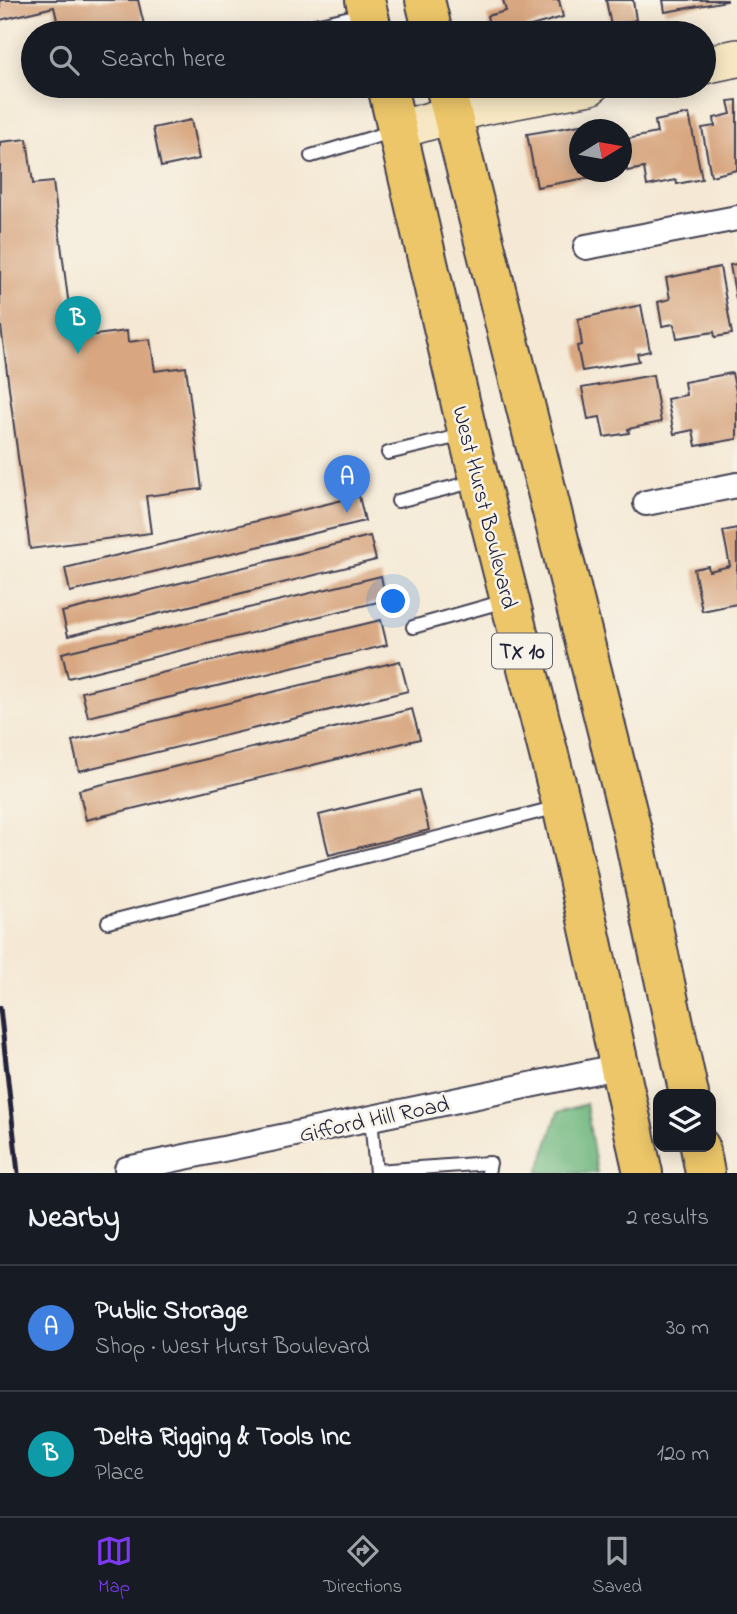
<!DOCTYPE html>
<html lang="en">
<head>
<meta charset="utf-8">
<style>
  :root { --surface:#171b24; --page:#20242c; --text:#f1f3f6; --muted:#9ea1a6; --line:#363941; --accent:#7c3aed }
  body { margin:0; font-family:"Indie Flower",sans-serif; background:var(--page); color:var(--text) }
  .controls { position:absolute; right:21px; bottom:21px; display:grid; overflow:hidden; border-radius:14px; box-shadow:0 4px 18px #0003 }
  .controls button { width:63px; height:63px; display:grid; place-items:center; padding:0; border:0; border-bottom:2px solid var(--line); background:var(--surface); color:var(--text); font:35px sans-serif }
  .compass { position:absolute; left:569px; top:119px; width:63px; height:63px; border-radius:50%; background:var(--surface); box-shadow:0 4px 18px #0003; rotate:79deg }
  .you { position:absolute; left:394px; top:602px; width:24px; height:24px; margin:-18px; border:5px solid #fff; border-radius:50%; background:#1a73e8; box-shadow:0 0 0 10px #1a73e833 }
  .badge { display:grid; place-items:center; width:46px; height:46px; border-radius:50%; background:var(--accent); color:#fff; font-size:23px; font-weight:700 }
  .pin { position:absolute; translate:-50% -58px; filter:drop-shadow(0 2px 4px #0008) }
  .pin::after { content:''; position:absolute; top:37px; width:24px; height:21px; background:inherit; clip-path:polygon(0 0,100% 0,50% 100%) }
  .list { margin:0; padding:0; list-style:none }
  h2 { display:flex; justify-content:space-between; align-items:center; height:91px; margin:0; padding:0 28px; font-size:30px }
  h2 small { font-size:23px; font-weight:400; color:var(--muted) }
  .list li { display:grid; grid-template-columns:46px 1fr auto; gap:21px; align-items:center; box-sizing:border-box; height:126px; padding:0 28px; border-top:2px solid var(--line) }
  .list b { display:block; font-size:26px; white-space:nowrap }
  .list p { margin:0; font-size:23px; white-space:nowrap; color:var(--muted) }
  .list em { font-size:23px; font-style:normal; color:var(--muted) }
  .icon { flex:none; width:38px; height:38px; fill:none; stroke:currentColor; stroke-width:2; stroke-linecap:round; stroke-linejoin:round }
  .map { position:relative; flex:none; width:737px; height:1173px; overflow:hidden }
  .search { position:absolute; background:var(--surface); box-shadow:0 4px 18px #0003; left:21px; right:21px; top:21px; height:77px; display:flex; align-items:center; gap:18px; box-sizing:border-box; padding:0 24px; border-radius:38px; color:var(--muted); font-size:26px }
  .sheet { height:343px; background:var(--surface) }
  nav { display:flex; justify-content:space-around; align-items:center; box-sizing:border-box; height:98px; border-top:2px solid var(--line); background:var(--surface); font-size:19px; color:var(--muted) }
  nav a { display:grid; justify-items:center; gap:4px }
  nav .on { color:var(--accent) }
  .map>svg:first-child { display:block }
  .forest { fill:#6cb67d; stroke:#476c5c; stroke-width:2 }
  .building { fill:#d8a781 }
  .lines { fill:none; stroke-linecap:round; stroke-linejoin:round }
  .lane-casing { stroke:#424052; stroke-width:16 }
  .street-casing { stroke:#424052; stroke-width:28 }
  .secondary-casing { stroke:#424052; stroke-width:40 }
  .primary-casing { stroke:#424052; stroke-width:42 }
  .lane { stroke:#fff; stroke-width:12 }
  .street { stroke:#fff; stroke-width:24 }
  .secondary { stroke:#f7e8c3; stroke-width:37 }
  .primary { stroke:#ecc669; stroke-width:38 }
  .rail { stroke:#22223b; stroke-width:5 }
  .labels { text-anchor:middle; stroke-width:5; stroke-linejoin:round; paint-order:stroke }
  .shield { fill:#f7f3e8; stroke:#62616f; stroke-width:2 }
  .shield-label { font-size:21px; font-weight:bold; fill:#22223b }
  .street-label { font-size:23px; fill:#22223b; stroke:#f7f3e8 }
</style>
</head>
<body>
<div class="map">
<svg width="737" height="1173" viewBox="0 0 737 1173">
  <rect width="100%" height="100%" fill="#f7f3e8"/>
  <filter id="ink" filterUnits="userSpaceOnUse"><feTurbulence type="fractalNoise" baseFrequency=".0143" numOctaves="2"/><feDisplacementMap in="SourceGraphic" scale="14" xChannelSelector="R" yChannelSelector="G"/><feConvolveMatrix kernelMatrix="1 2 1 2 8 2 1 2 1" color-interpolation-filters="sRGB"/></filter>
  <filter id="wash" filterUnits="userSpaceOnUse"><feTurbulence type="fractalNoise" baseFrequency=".00686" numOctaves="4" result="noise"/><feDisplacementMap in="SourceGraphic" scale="28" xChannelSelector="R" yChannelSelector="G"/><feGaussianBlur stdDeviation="1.57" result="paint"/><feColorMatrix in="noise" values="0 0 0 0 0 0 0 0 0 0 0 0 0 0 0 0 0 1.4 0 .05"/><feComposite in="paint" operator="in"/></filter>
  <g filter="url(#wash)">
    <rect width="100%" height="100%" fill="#f5e9d5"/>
    <path class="forest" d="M586 1104 597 1173H538L558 1112Z"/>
    <g id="blocks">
      <path class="building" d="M0 0H138L146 33H60L54 7 0 20Z
        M503 0H559L563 17 506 33H491L487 16 506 11Z
        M606 0H633L636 20 611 26Z
        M663 0H727V1L665 12Z
        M737 100V170L711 176 702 128 715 126 714 118 731 114 728 101Z
        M689 114 702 179 677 184 676 180 647 186 644 168 627 171 622 140 657 133 655 121Z
        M191 120 199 159 161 167 153 128Z
        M604 121 605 130H580V172L614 173 537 187 527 134Z
        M27 139 33 184 53 182 73 338 127 331 128 342 150 339 155 371 186 367 202 489 146 496 151 533 30 549 0 319V142Z
        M737 264V298L736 299 730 265Z
        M720 267 732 334 715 337 714 332 677 338 674 324 662 326 658 302 670 299 666 278Z
        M641 305 650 351 637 354 639 361 582 371 577 346 582 345 578 319Z
        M732 373 737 396V439L696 446 693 430 674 434 667 399 686 395 684 382Z
        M653 375 661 422 628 429 629 433 604 437 600 417 588 419 582 388Z
        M359 496 365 521 70 592 65 568Z
        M737 528V604L702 611 694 569 708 566 709 571 730 566 723 531Z
        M370 536 376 560 68 636 62 612Z
        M381 576 386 600 68 678 62 653Z
        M381 620 387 645 88 717 82 692Z
        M400 661 408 691 79 771 72 741Z
        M412 709 420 739 86 820 79 790Z
        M419 790 429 830 329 855 319 815Z"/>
    </g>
  </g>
  <g filter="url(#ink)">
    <use href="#blocks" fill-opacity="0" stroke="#424052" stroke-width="2"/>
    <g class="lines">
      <g class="lane-casing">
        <path id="lane" d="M279 33 364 14
          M311 156 394 131
          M388 453 464 435
          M398 501 476 481
          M413 627 505 601
          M108 922 558 807
          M371 1118 376 1173
          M376 1171 490 1163 488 1173"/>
      </g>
      <g class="street-casing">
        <path id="street" d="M586 247 737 218
          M646 503 737 485
          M127 1169 621 1066"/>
      </g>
      <g class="secondary-casing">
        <path id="secondary" d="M704 65 737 58
          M398 130 483 106 590 86"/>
      </g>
      <g class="primary-casing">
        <path id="primary" d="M365 0 373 33
          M425 0 433 33
          M387 86 468 435 562 806 643 1173
          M445 86 633 834 689 1094
          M700 1147 705 1173"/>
      </g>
      <use href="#lane" class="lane"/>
      <use href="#street" class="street"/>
      <use href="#secondary" class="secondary"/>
      <use href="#primary" class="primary"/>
      <path class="rail" d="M0 1008 18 1173"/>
    </g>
  </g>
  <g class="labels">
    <rect class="shield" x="492" y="633.5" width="60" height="35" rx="5"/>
    <g class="shield-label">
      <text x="522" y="658">TX 10</text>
    </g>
    <g class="street-label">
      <text transform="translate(486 507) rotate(76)" y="8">West Hurst Boulevard</text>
      <text transform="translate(374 1118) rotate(-12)" y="8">Gifford Hill Road</text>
    </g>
  </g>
</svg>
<div class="controls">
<button><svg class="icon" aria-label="layers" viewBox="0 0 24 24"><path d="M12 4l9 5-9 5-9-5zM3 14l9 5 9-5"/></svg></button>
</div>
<svg class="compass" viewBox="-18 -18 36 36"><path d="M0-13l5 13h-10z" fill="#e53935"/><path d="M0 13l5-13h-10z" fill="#9ea1a6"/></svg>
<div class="you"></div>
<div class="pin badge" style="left:347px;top:513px;background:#3f7fe0">A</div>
<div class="pin badge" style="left:78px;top:354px;background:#0f9aa8">B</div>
<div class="search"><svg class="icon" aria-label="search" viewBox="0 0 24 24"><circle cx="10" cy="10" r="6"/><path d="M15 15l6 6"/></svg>Search here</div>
</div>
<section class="sheet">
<h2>Nearby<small>2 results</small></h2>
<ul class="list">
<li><span class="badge" style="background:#3f7fe0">A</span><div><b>Public Storage</b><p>Shop · West Hurst Boulevard</p></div><em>30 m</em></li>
<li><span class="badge" style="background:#0f9aa8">B</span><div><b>Delta Rigging &amp; Tools Inc</b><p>Place</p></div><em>120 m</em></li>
</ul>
</section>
<nav>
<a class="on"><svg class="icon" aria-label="map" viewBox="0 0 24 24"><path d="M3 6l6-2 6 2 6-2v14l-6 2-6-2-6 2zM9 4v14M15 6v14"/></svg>Map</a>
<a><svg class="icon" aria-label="directions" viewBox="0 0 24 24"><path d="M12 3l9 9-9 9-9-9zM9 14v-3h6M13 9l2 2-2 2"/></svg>Directions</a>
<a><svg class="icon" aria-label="saved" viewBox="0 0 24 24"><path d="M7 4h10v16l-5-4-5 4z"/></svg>Saved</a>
</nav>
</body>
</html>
